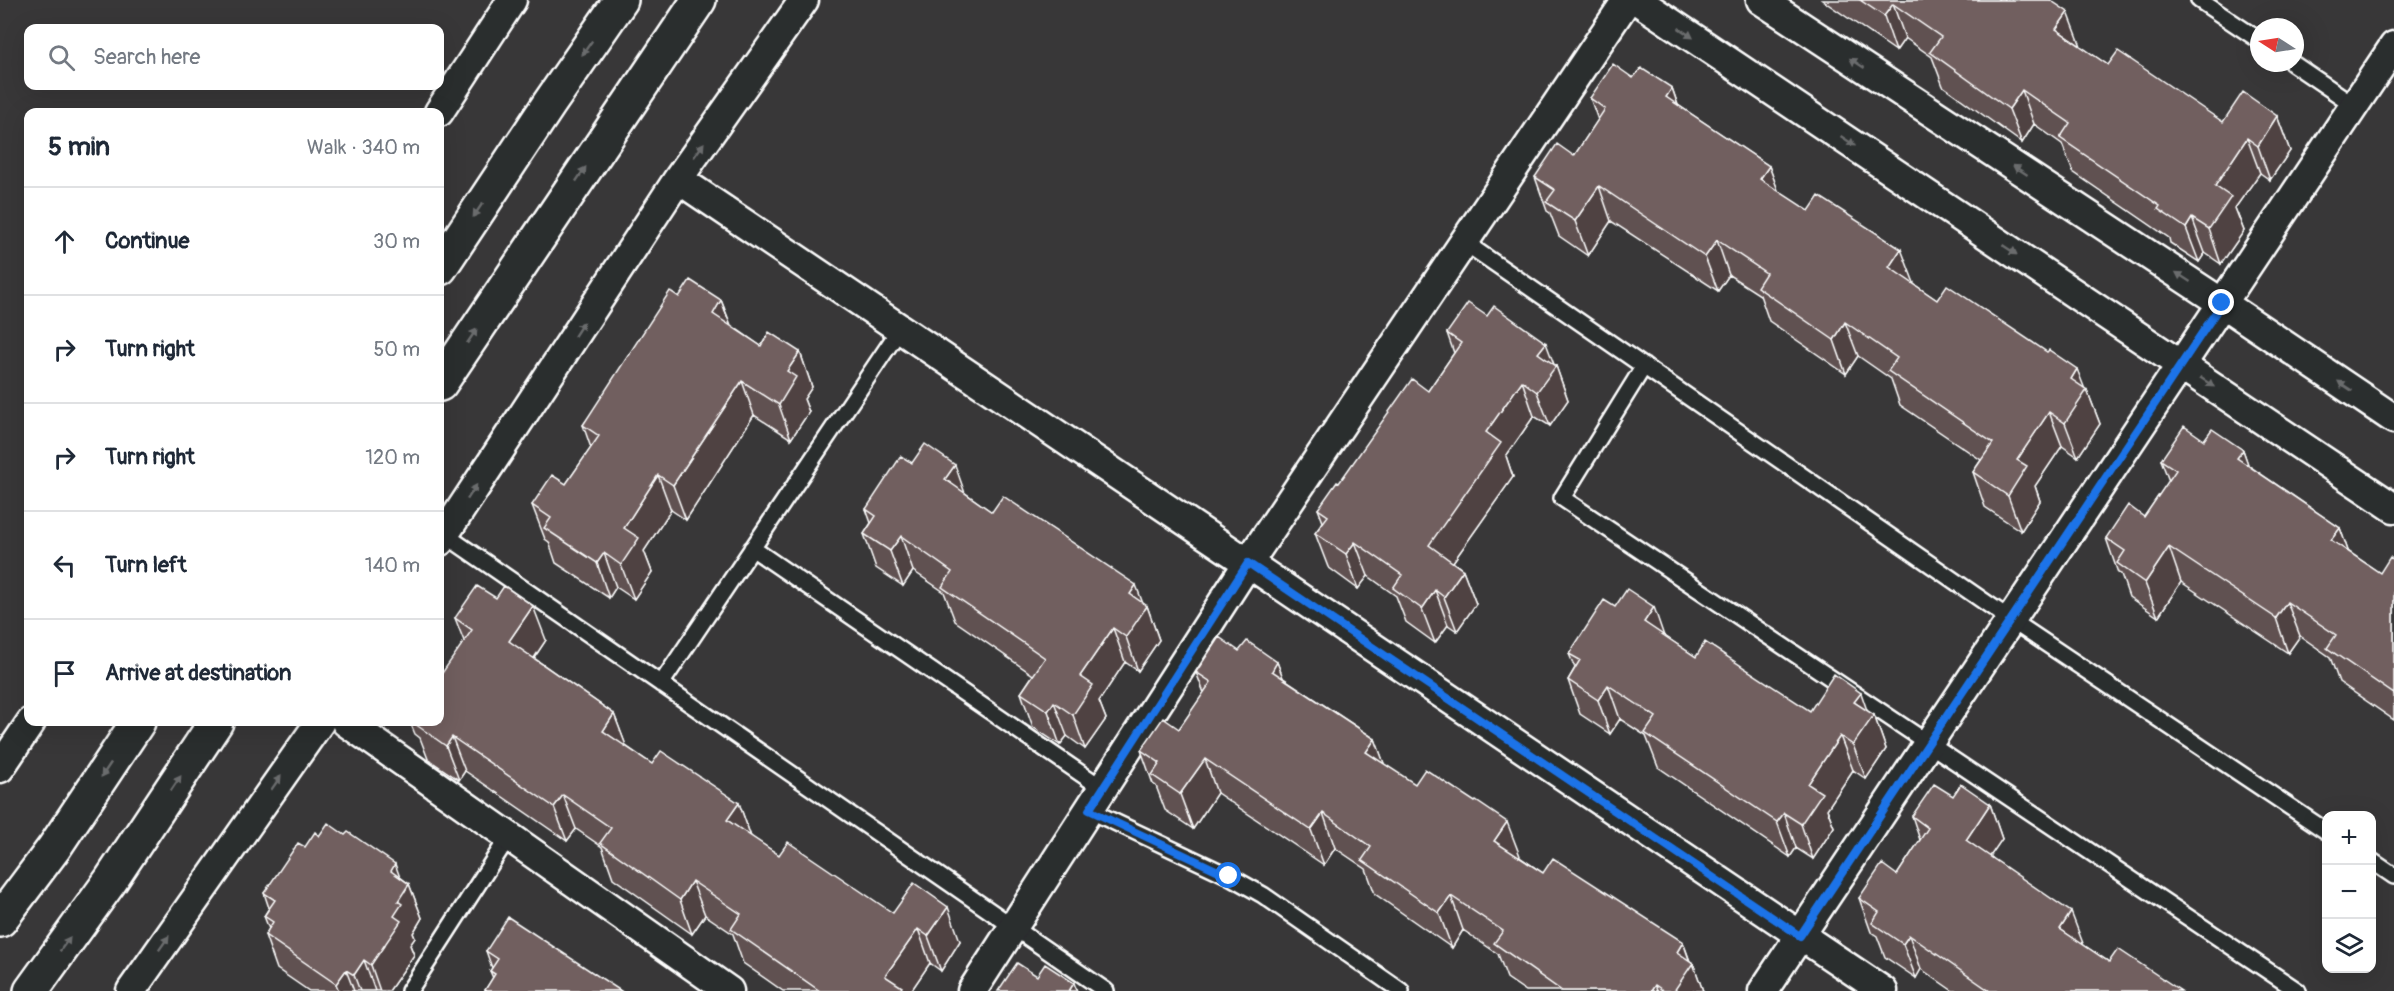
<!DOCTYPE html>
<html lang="en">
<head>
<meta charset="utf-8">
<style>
  :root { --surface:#fff; --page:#f2f2f3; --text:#1f2937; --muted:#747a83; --line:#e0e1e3 }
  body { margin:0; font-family:Pangolin,sans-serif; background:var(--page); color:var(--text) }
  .controls { position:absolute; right:18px; bottom:18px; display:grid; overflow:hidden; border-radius:12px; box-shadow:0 6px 24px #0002 }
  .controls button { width:54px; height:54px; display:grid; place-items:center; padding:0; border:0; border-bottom:2px solid var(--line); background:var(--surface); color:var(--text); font:30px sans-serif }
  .compass { position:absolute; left:2250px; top:18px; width:54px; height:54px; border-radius:50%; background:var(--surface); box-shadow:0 6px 24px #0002; rotate:282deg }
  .stop { position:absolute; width:18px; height:18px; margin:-14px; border:4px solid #1a73e8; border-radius:50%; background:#fff }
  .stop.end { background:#1a73e8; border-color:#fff; box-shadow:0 2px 6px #0008 }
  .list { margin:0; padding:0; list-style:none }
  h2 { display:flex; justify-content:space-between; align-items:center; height:78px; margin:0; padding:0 24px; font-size:26px }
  h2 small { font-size:20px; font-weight:400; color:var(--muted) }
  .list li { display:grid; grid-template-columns:39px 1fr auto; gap:18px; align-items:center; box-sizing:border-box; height:108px; padding:0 24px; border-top:2px solid var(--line) }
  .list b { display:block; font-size:22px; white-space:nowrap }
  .list em { font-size:20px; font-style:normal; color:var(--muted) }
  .icon { flex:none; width:33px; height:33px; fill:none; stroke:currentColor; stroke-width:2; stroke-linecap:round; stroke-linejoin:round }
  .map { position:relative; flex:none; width:2394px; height:991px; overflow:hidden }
  .search { position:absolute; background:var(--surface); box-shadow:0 6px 24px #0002; left:24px; top:24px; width:420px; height:66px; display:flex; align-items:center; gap:15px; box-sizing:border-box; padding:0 21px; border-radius:12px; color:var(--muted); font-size:22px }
  .panel { position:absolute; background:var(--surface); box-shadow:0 6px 24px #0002; left:24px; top:108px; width:420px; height:618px; border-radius:12px }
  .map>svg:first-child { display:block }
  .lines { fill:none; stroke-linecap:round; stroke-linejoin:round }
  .service-casing { stroke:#fff; stroke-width:20 }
  .minor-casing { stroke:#fff; stroke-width:33 }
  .tertiary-casing { stroke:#fff; stroke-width:38 }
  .service { stroke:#2a2d2e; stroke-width:15 }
  .minor { stroke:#2a2d2e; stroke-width:28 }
  .tertiary { stroke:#2a2d2e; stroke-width:33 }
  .wall { fill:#615151; stroke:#fff; stroke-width:1.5 }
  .shaded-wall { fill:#4f4242; stroke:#fff; stroke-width:1.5 }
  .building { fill:#715e5e; stroke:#fff; stroke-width:1.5 }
  .oneway { fill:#6a6c6d }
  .route { stroke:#1a73e8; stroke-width:8 }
</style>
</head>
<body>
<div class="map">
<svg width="2394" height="991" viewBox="0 0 2394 991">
  <rect width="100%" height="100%" fill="#383738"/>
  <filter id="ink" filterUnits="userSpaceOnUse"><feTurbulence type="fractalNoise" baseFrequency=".0167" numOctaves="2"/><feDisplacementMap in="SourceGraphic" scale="12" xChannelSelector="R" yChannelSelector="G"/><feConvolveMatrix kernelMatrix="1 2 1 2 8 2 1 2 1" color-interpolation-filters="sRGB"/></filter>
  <g filter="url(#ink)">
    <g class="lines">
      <g class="service-casing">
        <path id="service" d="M2199 0 2259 40
          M2292 63 2354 105
          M1464 242 2011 620 2326 831
          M1644 366 1562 498 2298 991
          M444 534 1106 991
          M752 548 1102 788
          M661 684 900 329
          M1089 810 1229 876 1263 895 1401 991
          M2372 861 2394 876
          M409 991 509 836"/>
      </g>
      <g class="minor-casing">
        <path id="minor" d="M1637 0 2394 508
          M1761 0 2222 303 2394 419
          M439 112 512 0
          M678 179 1883 991
          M440 541 678 179 804 0
          M346 722 729 991
          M0 768 31 722
          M131 991 320 722
          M972 991 1248 563 1627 0
          M1763 991 2394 46"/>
      </g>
      <g class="tertiary-casing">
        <path id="tertiary" d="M440 268 549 104 621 0
          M440 384 699 0
          M0 920 54 848 138 722
          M31 991 111 880 216 722"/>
      </g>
      <use href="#service" class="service"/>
      <use href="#minor" class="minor"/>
      <use href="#tertiary" class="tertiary"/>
    </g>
    <path class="wall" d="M1822 0H2050L2080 46 2108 65 2223 122 2277 116 2290 151 2270 180 2260 173 2235 208 2244 231 2221 264 2205 253 2199 262 2170 243 2169 238 2073 172 2062 144 2034 124 2022 143 1943 86 1932 57 1905 38 1896 51Z
      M1633 78 1672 88 1678 105 1769 166 1778 191 1937 300 2087 390 2100 424 2078 457 2062 446 2035 486 2040 501 2021 531 1985 507 1973 472 1981 460 1900 405 1891 379 1858 356 1846 374 1769 321 1760 295 1729 275 1718 291 1611 221 1588 256 1559 236 1550 213 1547 211 1535 177 1574 156 1598 120 1590 98Z
      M679 297 721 300 731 325 761 346 800 352 812 387 804 399 809 412 791 439 754 415 686 520 671 510 644 551 652 572 634 599 616 587 609 598 556 563 549 542 545 539 532 505 566 484 591 448 583 425Z
      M1447 333 1553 364 1556 366 1568 400 1550 426 1534 416 1506 456 1513 477 1453 562 1463 570 1476 604 1457 631 1448 625 1435 643 1406 622 1396 596 1368 576 1358 589 1328 567 1315 533 1323 522 1318 509 1428 391 1454 353Z
      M2243 450 2248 465 2340 528 2348 551 2380 573 2394 560V720L2339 682 2330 657 2300 636 2288 653 2181 582 2158 617 2129 597 2121 574 2118 573 2106 538 2144 517 2169 481 2161 460Z
      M912 463 965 493 992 512 1147 606 1159 640 1138 671 1125 662 1099 701 1106 719 1085 749 1067 736 1060 745 1033 727 1021 693 1033 675 955 621 944 592 913 571 903 586 876 568 864 534 871 523 866 509Z
      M1615 607 1664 636 1696 657 1810 711H1867L1874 715 1886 749 1866 779 1853 770 1827 809 1834 827 1813 859 1796 848 1790 857 1658 767 1646 736 1620 719 1610 734 1580 714 1568 680 1575 668 1569 654Z
      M455 618 546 640 534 658 614 714 626 746 652 764 739 803 751 837 779 855 893 913 960 941 941 971 930 963 911 991H783L743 963 733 934 705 915 692 934 613 878 602 847 576 829 567 841 465 771 459 780 428 759 420 738 415 734 410 722H440L464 641Z
      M1239 651 1277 662 1283 678 1375 739 1384 764 1543 873 1683 942 1690 961 1693 963 1703 991H1526L1507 978 1498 954 1463 930 1452 948 1375 894 1366 869 1335 848 1324 865 1217 793 1193 829 1165 810 1156 786 1153 784 1141 750 1179 729 1204 693 1196 672Z
      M1953 796 1990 804 2002 839 1990 856 2083 945 2109 962 2181 991H1953L1921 969 1916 978 1885 957 1877 936 1871 932 1859 898 1897 875 1920 840 1912 816Z
      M305 847 400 877 409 884 422 918 413 933 415 938 410 945 414 955 389 991H309L277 969 265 935 269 929 264 916 269 908 264 893Z
      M486 951 621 991H485V990L493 978 490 971 492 968Z"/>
    <path class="shaded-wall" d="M1893 4 1905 38 1896 51 1884 16Z
      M2068 12 2081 46 2056 29Z
      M1672 88 1684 123 1666 97Z
      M2022 90 2034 124 2022 143 2009 109Z
      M2277 116 2290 151 2270 180 2258 146Z
      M2247 138 2260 173 2235 208 2244 231 2221 264 2209 229 2215 186Z
      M1769 166 1782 201 1760 179Z
      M1599 186 1611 221 1588 256 1575 221Z
      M2192 218 2205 253 2199 262 2186 228Z
      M1717 240 1729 275 1718 291 1705 257Z
      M1901 249 1914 283 1901 302 1889 267Z
      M721 300 734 335 713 314Z
      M1845 322 1858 356 1846 374 1834 340Z
      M1546 343 1555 367 1556 366 1568 400 1550 426 1537 392 1538 353Z
      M800 352 812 387 804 399 809 412 791 439 779 405 787 371Z
      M2077 369 2086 392 2087 390 2100 424 2078 457 2065 423 2071 379Z
      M742 381 754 415 686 520 673 485Z
      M1522 381 1534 416 1506 456 1513 477 1441 579 1429 545 1486 432Z
      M2049 412 2062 446 2035 486 2040 501 2021 531 2008 496 2017 460Z
      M2243 450 2255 484 2237 458Z
      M955 465 967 499 945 479Z
      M658 475 671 510 644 551 652 572 634 599 621 565 624 528Z
      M2340 528 2352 562 2331 540Z
      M901 536 913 571 903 586 890 551Z
      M1355 542 1368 576 1358 589 1346 554Z
      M2169 547 2181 582 2158 617 2145 583Z
      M604 553 616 587 609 598 597 563Z
      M1463 570 1476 604 1457 631 1444 597Z
      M1136 585 1145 609 1147 606 1159 640 1138 671 1126 637 1130 594Z
      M1435 590 1448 625 1435 643 1422 609Z
      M2287 602 2300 636 2288 653 2276 618Z
      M533 606 546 640 522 676 509 641Z
      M1654 607 1666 642 1644 622Z
      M1113 628 1125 662 1099 701 1106 719 1085 749 1073 715 1080 676Z
      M1277 662 1290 696 1272 671Z
      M1608 685 1620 719 1610 734 1598 700Z
      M1861 693 1870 719 1874 715 1886 749 1866 779 1853 745 1854 702Z
      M1054 702 1067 736 1060 745 1048 711Z
      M614 714 627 748 603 731Z
      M1840 736 1853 770 1827 809 1834 827 1813 859 1801 824 1808 784Z
      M452 737 465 771 459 780 446 746Z
      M1375 739 1388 774 1366 752Z
      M1205 759 1217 793 1193 829 1180 794Z
      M563 795 576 829 567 841 554 807Z
      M739 803 751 837 727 820Z
      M1990 804 2002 839 1978 874 1966 840Z
      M1323 813 1335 848 1324 865 1311 830Z
      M1784 813 1796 848 1790 857 1777 822Z
      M1507 822 1520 856 1507 875 1494 841Z
      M395 864 405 891 409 884 422 918 413 933 415 938 410 945 414 955 389 991H380L371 965 394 916 391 871Z
      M692 881 705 915 692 934 680 900Z
      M1451 896 1463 930 1452 948 1439 913Z
      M948 907 960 941 941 971 928 936Z
      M2071 912 2084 946 2060 929Z
      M918 929 930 963 911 991H891L885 976Z
      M1909 935 1921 969 1916 978 1903 944Z
      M1683 942 1691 965 1693 963 1703 991H1674L1677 952Z
      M364 960 375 991H360L354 975Z
      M346 970 354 991H339L336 984Z
      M1074 983 1077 991H1069Z
      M1655 985 1657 991H1651Z"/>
    <path class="building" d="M1860 0H2050L2068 12 2056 29 2108 65 2118 51 2223 122 2243 92 2277 116 2258 146 2247 138 2215 186 2231 197 2209 229 2192 218 2186 228 2158 209 2160 206 2060 138 2070 123 2022 90 2009 109 1930 52 1941 37 1893 4 1884 16Z
      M1613 64 1633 78 1641 68 1672 88 1666 97 1769 166 1760 179 1809 211 1819 196 1901 249 1889 267 1937 300 1947 285 2047 352 2049 350 2077 369 2071 379 2087 390 2065 423 2049 412 2017 460 2027 466 2008 496 1973 472 1993 443 1888 371 1897 358 1845 322 1834 340 1757 287 1766 273 1717 240 1705 257 1599 186 1575 221 1546 202 1555 190 1535 177 1557 144 1574 156 1605 109 1590 98Z
      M690 280 721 300 713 314 761 346 769 332 800 352 787 371 796 377 779 405 742 381 673 485 658 475 624 528 639 538 621 565 604 553 597 563 544 528 551 518 532 505 552 475 566 484 599 436 583 425 670 291 679 297Z
      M1468 303 1487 316 1494 306 1546 343 1538 353 1556 366 1537 392 1522 381 1486 432 1501 443 1429 545 1463 570 1444 597 1435 590 1422 609 1393 588 1402 575 1355 542 1346 554 1315 533 1328 516 1318 509 1337 482 1339 483 1412 379 1428 391 1461 343 1447 333Z
      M2184 426 2204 440 2212 429 2243 450 2237 458 2340 528 2331 540 2380 573 2390 557 2394 560V694L2327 648 2336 635 2287 602 2276 618 2169 547 2145 583 2117 563 2125 551 2106 538 2128 505 2144 517 2176 470 2161 460Z
      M925 444 955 465 945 479 992 512 1003 496 1136 585 1130 594 1147 606 1126 637 1113 628 1080 676 1093 685 1073 715 1054 702 1048 711 1021 693 1045 658 942 587 952 572 901 536 890 551 864 534 876 516 866 509 901 456 912 463Z
      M477 586 496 598 504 586 533 606 509 641 614 714 603 731 652 764 661 751 739 803 727 820 779 855 788 842 893 913 914 883 948 907 928 936 918 929 885 976 902 987 899 991H820L731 929 741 914 692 881 680 900 600 843 611 828 563 795 554 807 452 737 446 746 415 724 417 722H440V676L472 630 455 618Z
      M1627 589 1654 607 1644 622 1696 657 1705 642 1810 711 1834 674 1861 693 1854 702 1874 715 1853 745 1840 736 1808 784 1822 793 1801 824 1784 813 1777 822 1645 733 1656 717 1608 685 1598 700 1568 680 1580 660 1569 654 1604 600 1615 607Z
      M1219 637 1239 651 1247 641 1277 662 1272 671 1375 739 1366 752 1415 784 1425 769 1475 802 1476 801 1507 822 1494 841 1543 873 1553 858 1683 942 1677 952 1693 963 1674 991H1664L1655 985 1651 991H1562L1494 943 1503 931 1451 896 1439 913 1362 860 1371 847 1323 813 1311 830 1205 759 1180 794 1152 775 1160 763 1141 750 1163 718 1179 729 1211 682 1196 672Z
      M1934 784 1953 796 1961 784 1990 804 1966 840 2071 912 2060 929 2109 962 2118 949 2181 991H1990L1909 935 1903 944 1872 923 1879 912 1859 898 1882 864 1897 875 1928 828 1912 816Z
      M328 823 345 835 348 832 395 864 391 871 409 884 398 901 402 904 394 916 401 921 371 965 364 960 354 975 346 970 336 984 265 935 273 922 264 916 275 900 264 893 298 843 305 847 315 832 319 836Z
      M508 917 621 991H487L485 990 495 974 490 971 498 959 486 951Z
      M1017 963 1037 976 1045 964 1074 983 1069 991H998Z"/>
    <defs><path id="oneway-solid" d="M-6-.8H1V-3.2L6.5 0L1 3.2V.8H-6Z" transform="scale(1.5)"/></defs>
    <g class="oneway">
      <use href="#oneway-solid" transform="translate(1686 33) rotate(34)"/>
      <use href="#oneway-solid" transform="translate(587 48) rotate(125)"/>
      <use href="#oneway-solid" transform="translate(1857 63) rotate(-147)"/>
      <use href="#oneway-solid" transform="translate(1848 141) rotate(34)"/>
      <use href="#oneway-solid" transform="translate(699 150) rotate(-55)"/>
      <use href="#oneway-solid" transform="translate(2020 170) rotate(-147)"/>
      <use href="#oneway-solid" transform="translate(581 174) rotate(-56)"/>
      <use href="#oneway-solid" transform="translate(478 210) rotate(124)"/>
      <use href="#oneway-solid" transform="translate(2010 250) rotate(34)"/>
      <use href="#oneway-solid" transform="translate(2183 277) rotate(-147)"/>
      <use href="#oneway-solid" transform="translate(579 329) rotate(-57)"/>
      <use href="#oneway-solid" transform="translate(472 336) rotate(-56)"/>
      <use href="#oneway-solid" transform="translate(2207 382) rotate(34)"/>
      <use href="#oneway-solid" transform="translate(2345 386) rotate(-146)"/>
      <use href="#oneway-solid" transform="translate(472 492) rotate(-57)"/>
      <use href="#oneway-solid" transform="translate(106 770) rotate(124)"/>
      <use href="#oneway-solid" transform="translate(176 783) rotate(-56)"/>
      <use href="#oneway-solid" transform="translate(276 783) rotate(-55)"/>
      <use href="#oneway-solid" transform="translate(164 943) rotate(-55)"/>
      <use href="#oneway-solid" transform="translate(65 944) rotate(-54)"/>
    </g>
  </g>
  <g class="lines" filter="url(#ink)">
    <path class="route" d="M1229 876 1089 810 1248 563 1800 936 2222 303"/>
  </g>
</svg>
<div class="controls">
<button>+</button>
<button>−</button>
<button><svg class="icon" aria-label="layers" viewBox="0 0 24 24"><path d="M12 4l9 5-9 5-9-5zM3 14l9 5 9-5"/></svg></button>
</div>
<svg class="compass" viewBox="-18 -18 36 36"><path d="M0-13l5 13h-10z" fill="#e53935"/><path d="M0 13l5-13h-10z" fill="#747a83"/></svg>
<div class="stop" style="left:1229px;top:876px"></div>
<div class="stop end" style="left:2222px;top:303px"></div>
<div class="search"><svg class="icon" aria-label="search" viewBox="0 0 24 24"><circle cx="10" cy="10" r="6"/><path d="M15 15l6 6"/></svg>Search here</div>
<section class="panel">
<h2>5 min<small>Walk · 340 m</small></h2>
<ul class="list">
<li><svg class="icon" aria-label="ahead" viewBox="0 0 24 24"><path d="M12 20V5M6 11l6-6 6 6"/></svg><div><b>Continue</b></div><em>30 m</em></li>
<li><svg class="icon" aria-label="right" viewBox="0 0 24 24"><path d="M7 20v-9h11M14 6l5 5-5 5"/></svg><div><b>Turn right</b></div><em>50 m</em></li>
<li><svg class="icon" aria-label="right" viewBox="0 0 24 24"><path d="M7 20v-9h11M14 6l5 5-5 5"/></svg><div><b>Turn right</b></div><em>120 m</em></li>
<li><svg class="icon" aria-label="left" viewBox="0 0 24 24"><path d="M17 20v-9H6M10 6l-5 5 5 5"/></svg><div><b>Turn left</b></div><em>140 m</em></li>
<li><svg class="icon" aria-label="arrive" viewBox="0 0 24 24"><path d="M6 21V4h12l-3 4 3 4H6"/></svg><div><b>Arrive at destination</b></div></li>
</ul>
</section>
</div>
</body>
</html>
